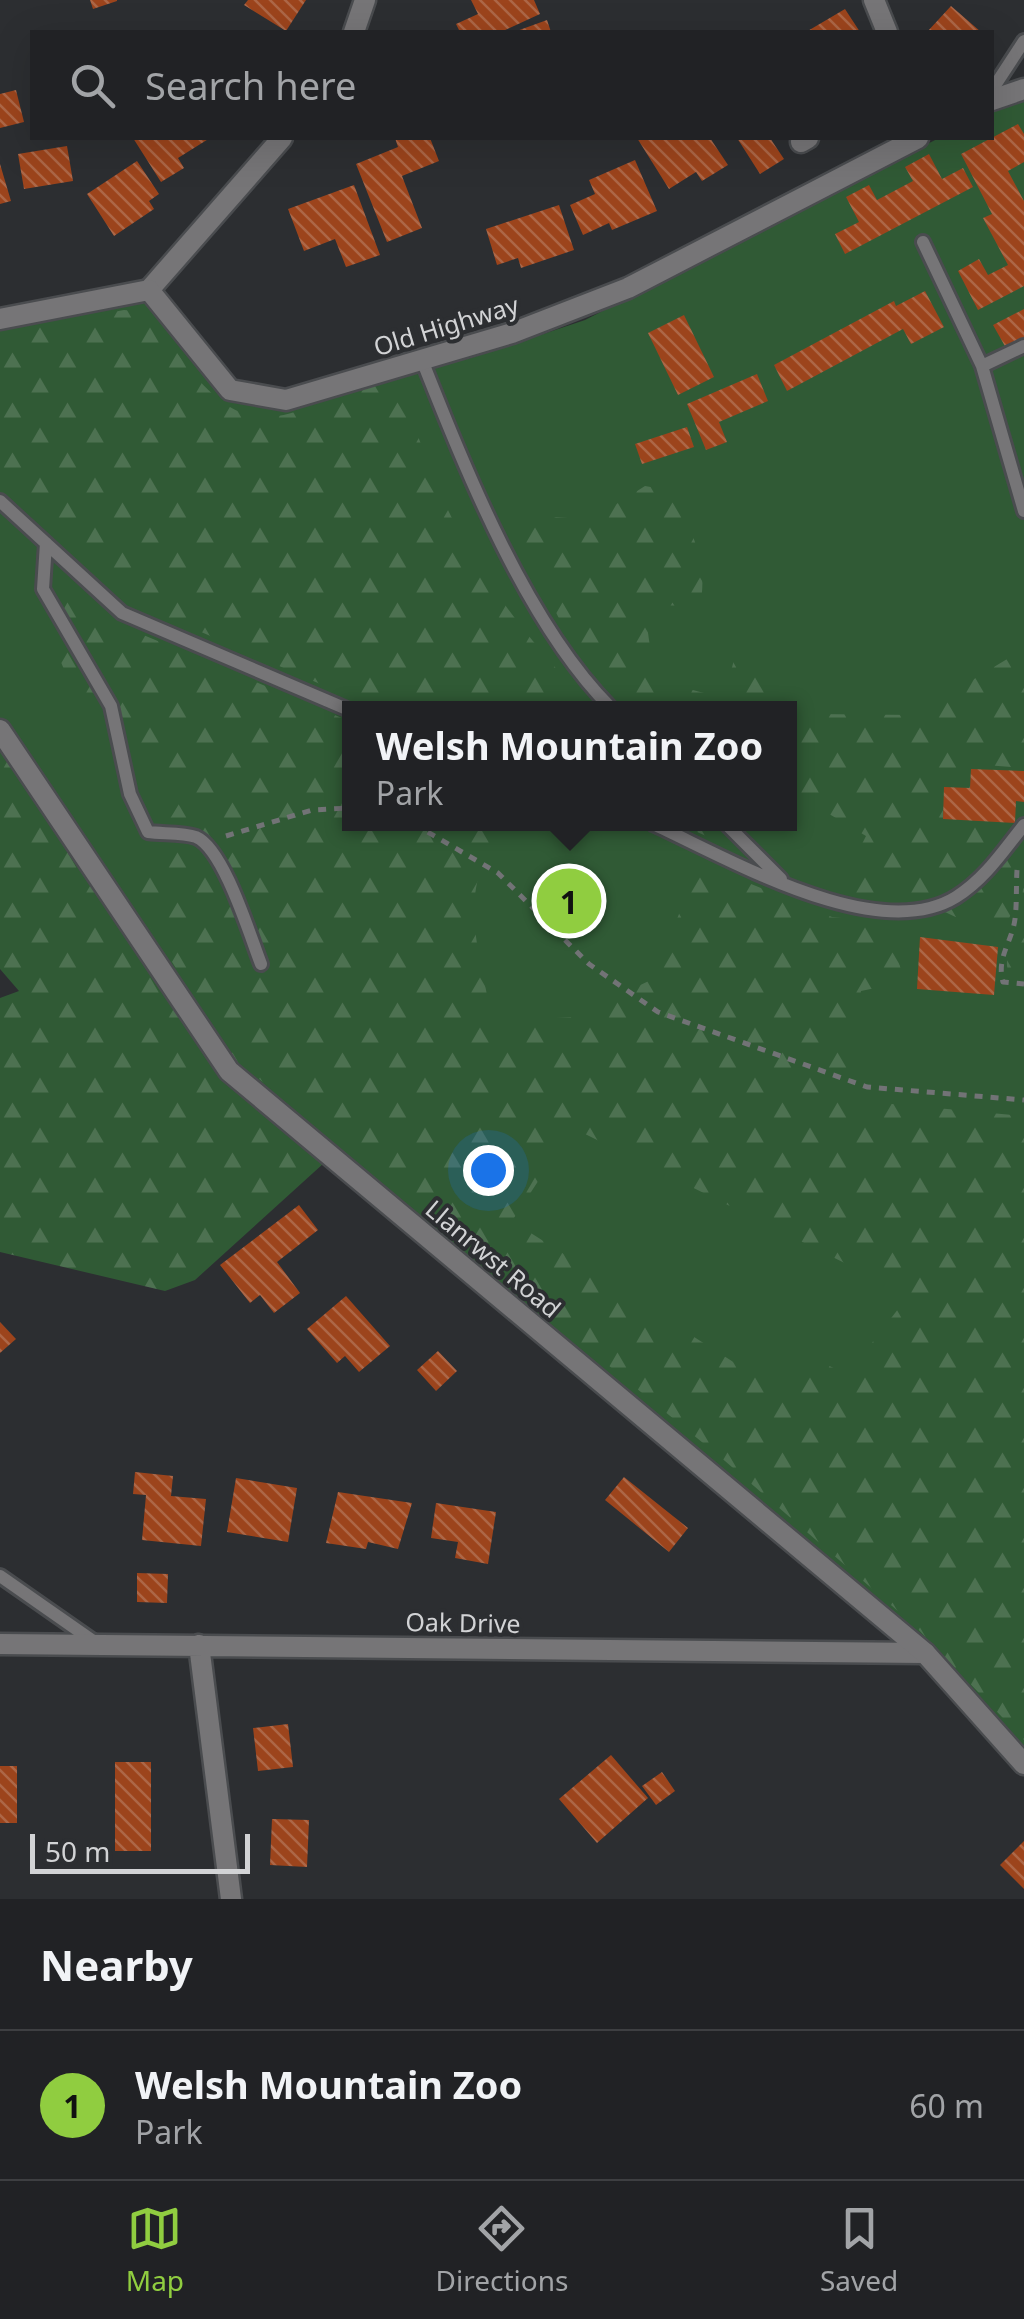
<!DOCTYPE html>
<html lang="en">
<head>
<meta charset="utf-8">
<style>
  :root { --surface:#212225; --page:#2d2f32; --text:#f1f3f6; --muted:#a2a4a7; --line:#3e3f42; --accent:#90cd40 }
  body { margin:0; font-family:"Noto Sans",sans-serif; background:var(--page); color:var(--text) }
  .scale { position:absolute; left:30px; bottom:25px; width:220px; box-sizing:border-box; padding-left:10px; border:5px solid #d2d3d5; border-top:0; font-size:28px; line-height:35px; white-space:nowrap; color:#d2d3d5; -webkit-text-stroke:8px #2c2e31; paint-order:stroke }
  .you { position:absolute; left:488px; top:1170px; width:35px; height:35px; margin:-25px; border:8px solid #fff; border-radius:50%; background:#1a73e8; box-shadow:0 0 0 15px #1a73e833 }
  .badge { display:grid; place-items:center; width:65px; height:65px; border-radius:50%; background:var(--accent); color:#111; font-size:32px; font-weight:700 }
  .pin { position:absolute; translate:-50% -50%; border:5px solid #fff; box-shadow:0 2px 10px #0006 }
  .popup { position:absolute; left:342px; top:701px; width:455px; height:130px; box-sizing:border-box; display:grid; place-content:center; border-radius:0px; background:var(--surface); filter:drop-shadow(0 2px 8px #0005); font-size:32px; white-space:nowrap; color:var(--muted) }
  .popup b { font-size:38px; color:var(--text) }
  .popup::after { content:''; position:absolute; left:50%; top:100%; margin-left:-20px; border:20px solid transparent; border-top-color:var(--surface) }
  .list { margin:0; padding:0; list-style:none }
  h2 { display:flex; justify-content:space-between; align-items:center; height:130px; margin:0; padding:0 40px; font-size:42px }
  h2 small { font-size:32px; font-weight:400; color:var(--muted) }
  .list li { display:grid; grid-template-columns:65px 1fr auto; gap:30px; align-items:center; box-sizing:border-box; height:150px; padding:0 40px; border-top:2px solid var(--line) }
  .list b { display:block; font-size:38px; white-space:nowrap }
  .list p { margin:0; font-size:32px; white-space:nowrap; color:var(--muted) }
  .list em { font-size:32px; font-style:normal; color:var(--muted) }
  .icon { flex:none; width:55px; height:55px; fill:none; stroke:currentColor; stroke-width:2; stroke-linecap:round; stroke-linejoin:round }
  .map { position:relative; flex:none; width:1024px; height:1899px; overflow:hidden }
  .search { position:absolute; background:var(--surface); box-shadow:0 10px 40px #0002; left:30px; right:30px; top:30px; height:110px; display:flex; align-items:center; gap:25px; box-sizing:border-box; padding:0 35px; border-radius:0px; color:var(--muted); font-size:38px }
  .sheet { height:280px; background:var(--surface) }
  nav { display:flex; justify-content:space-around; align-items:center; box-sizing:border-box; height:140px; border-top:2px solid var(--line); background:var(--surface); font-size:28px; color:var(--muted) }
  nav a { display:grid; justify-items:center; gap:5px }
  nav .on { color:var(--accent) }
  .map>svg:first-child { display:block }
  .green { fill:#305a35; fill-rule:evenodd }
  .forest { fill:url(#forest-firs); fill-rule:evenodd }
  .building { fill:url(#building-back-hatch) }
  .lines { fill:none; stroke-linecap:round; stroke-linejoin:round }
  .service-casing { stroke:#4a4c4f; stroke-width:18 }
  .minor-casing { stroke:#4a4c4f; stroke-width:25 }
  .tertiary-casing { stroke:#4a4c4f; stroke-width:25 }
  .path { stroke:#727376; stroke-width:5; stroke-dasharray:8 8; stroke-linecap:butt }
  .service { stroke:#767577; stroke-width:12 }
  .minor { stroke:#767577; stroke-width:20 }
  .tertiary { stroke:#767577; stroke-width:20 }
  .labels { text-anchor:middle; stroke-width:8; stroke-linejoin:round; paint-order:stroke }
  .street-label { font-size:25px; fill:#d2d3d5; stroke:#2c2e31 }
</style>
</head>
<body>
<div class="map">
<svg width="1024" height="1899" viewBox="0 0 1024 1899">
  <defs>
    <pattern id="forest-firs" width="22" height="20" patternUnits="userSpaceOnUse" patternTransform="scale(2.5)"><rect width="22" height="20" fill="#305a35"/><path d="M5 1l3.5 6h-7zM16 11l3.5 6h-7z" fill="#4d7151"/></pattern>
    <pattern id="building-back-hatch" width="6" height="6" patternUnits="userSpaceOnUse" patternTransform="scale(2.5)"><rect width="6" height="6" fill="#9c441c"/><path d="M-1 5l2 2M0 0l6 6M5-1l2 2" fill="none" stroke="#ad6747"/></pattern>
  </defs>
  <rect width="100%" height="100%" fill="#2c2e31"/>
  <path class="green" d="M1024 96V1764L925 1653 229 1071 0 730V319L149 290 230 390 286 400 471 358 585 320 939 138H992V106ZM349 708H789V824H349Z"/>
  <path class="forest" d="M124 310 147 312C177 349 216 424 272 417 303 413 337 395 367 385L380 384 399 393C418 430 429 470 447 508 481 581 537 651 593 708H375L135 603 0 484V333Z
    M645 486 673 491C691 531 709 562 700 606L647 605C647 671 660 686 724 697L734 660C771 671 790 683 812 714L914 715 1024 649V768L972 764 970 788 944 787 943 819 1015 823C967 899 926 918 839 890L866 836 789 790V708H628L582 664 523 547 531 529 556 517 591 520Z
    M75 595 129 629 349 721V824H499C457 906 478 937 492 1022L573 1017 653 979 691 884 707 866 832 917 889 923 904 982 861 991 843 1087 860 1101 1024 1116V1740L914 1625 725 1461 231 1056 132 898 168 851 162 832 182 799 144 751 69 681 43 620 50 602ZM573 1128 909 1295 847 1375 814 1358 785 1395 512 1221Z
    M0 730 215 1067 324 1163 195 1280 165 1291 0 1252V998L19 991 0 969Z
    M679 824H710L738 850Z
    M1024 839V978L1010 976C1001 957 1014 948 1019 931 1024 904 1023 867 1024 839Z
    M1012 854 1011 914 1000 938 945 912 981 888Z"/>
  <path class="building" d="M90 0H117V1L93 9Z
    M248 0H306L286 31 244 5Z
    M471 0H534L540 14 501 32H460L456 24 478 14Z
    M951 6 981 32H927Z
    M845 9 860 32H806Z
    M547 20 551 32H514Z
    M16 90 24 122 0 128V94Z
    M1018 124 1024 134V162L1008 171 1024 201V286L978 310 958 271 979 259 988 275 1008 265 983 218 992 214 961 154Z
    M133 138H210L178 158 184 168 161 182Z
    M395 138H430L439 161 402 176 422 228 387 242 356 164 398 147Z
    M637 138H710L728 165 702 181 696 172 669 189Z
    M737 138H770L784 159 760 174Z
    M67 146 73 181 24 189 18 154Z
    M929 154 942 179 963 168 973 187 845 254 835 234 859 222 846 197 869 185 877 200 913 181 905 167Z
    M635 160 657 211 612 230 609 223 583 235 570 205 595 194 589 180Z
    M137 161 159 194 149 201 154 209 114 236 87 194Z
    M0 164 11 201 0 204Z
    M354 185 380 255 346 267 335 239 304 251 288 209Z
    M559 205 574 250 521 268 518 258 497 265 486 229Z
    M925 291 944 327 911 344 903 329 787 391 774 365 894 301 896 306Z
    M1024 309V338L1006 348 993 325Z
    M684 315 714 377 678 395 648 333Z
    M757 374 768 401 719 422 727 442 706 450 687 404Z
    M687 427 694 447 642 464 635 444Z
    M971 769 1024 771V802L1016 801 1015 823 943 819 944 787 970 788Z
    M920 937 998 947 994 995 917 989Z
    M299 1205 318 1230 277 1262 300 1293 274 1313 260 1295 250 1303 220 1265Z
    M346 1296 390 1346 359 1372 345 1356 337 1363 307 1329Z
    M0 1322 16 1339 0 1353Z
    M438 1351 457 1371 436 1391 417 1370Z
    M135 1472 173 1476 171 1496 206 1499 201 1546 142 1540 146 1495 133 1494Z
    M624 1477 688 1528 669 1552 605 1500Z
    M236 1478 297 1488 288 1542 227 1532Z
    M338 1492 412 1503 398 1549 368 1542 366 1549 326 1543Z
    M436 1503 496 1512 488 1564 455 1558 458 1542 431 1538Z
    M137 1573 168 1574 167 1603 137 1602Z
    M288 1724 293 1767 258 1771 253 1728Z
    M611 1755 648 1798 597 1843 559 1799Z
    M115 1762H151V1851H115Z
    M0 1766H17V1823H0Z
    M662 1772 675 1791 656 1805 642 1786Z
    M272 1819 309 1820 307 1867 270 1865Z
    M1024 1841V1889L1000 1865Z"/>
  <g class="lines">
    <g class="service-casing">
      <path id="service" d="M992 90 1024 41
        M923 242 982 366 1024 511
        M422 360C466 471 527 624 611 708
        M982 366 1024 346
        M0 501 122 613 349 710
        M46 543 43 589 111 706 130 794 148 832C162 834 183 832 196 837 224 849 250 936 261 964
        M653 824C728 858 877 946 956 897 985 879 1003 851 1024 825
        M726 824 781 879
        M0 1576 96 1643"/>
    </g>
    <g class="minor-casing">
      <path id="minor" d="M874 0 887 32
        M354 32 365 0
        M801 142 808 138
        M149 290 282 138
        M0 1644 925 1653
        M199 1645 231 1899"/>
    </g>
    <g class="tertiary-casing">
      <path id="tertiary" d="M992 100 1024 89
        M0 319 149 290 230 390 286 400 512 333 628 288 918 138
        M0 730 229 1071 925 1653 1024 1764"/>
    </g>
    <path class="path" d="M414 824 498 873 589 964 658 1012 867 1087 1024 1100
      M226 836 312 810 349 808
      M1017 870C1016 886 1017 903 1015 919 1012 942 996 958 1003 982L1024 984"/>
    <use href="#service" class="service"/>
    <use href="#minor" class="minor"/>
    <use href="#tertiary" class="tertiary"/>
  </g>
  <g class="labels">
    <g class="street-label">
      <text transform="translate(446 326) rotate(-17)" y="9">Old Highway</text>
      <text transform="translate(493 1259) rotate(40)" y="9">Llanrwst Road</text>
      <text transform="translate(463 1623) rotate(1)" y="9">Oak Drive</text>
    </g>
  </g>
</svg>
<div class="scale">50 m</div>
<div class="you"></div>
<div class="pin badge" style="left:569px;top:901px">1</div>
<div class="popup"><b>Welsh Mountain Zoo</b>Park</div>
<div class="search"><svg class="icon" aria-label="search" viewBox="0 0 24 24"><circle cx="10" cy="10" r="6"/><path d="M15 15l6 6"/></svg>Search here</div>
</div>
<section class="sheet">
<h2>Nearby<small></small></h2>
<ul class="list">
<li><span class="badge">1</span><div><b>Welsh Mountain Zoo</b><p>Park</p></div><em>60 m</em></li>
</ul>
</section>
<nav>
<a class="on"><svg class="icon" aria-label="map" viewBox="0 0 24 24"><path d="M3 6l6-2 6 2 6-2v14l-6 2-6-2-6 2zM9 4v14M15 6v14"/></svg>Map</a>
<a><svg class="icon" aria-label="directions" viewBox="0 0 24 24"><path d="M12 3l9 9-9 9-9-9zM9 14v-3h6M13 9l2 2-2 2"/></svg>Directions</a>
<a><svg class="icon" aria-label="saved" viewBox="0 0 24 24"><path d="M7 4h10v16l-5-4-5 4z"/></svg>Saved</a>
</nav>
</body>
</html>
